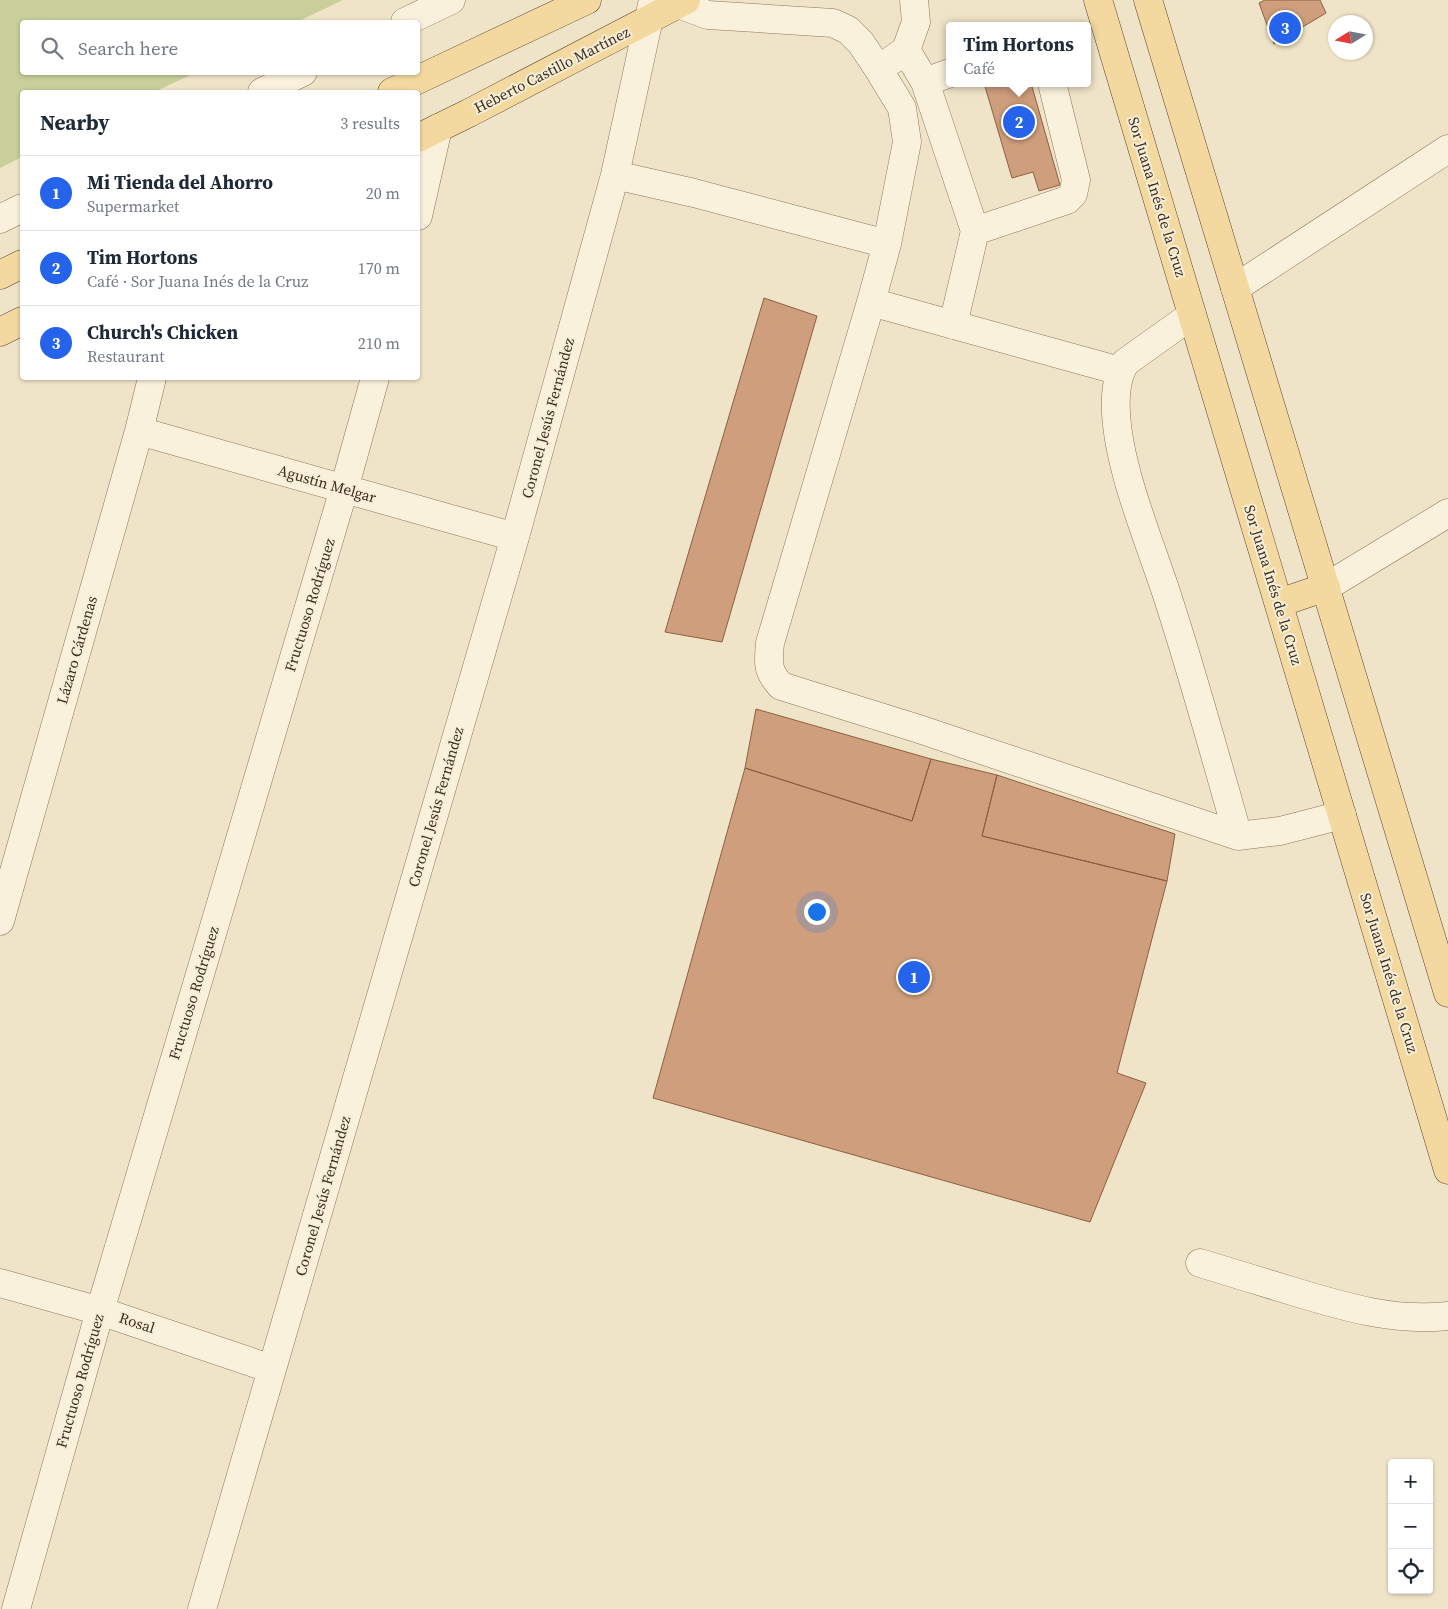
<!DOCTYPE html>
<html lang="en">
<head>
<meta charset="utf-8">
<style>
  :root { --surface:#fff; --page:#f6f6f7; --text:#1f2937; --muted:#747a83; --line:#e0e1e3; --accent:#2563eb }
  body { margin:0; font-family:"Source Serif 4",serif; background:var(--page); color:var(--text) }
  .controls { position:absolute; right:15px; bottom:15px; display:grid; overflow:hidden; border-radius:5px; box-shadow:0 1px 4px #0004 }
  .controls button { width:45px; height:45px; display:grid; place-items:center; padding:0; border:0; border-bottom:1px solid var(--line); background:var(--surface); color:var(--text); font:25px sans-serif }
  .compass { position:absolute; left:1328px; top:15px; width:45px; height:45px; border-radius:50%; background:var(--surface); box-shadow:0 1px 4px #0004; rotate:259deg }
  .you { position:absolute; left:816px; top:911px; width:18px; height:18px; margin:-12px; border:4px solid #fff; border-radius:50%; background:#1a73e8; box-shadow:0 0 0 8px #1a73e833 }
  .badge { display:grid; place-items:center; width:32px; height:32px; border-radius:50%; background:var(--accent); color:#fff; font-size:16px; font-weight:700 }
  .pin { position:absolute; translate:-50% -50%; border:2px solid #fff; box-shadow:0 1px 5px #0006 }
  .popup { position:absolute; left:946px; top:22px; width:145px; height:65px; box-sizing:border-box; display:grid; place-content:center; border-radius:5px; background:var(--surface); filter:drop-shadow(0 1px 4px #0005); font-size:16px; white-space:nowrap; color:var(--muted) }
  .popup b { font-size:19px; color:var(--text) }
  .popup::after { content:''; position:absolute; left:50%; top:100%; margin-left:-10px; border:10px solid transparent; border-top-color:var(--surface) }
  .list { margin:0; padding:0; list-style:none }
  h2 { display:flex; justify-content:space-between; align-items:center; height:65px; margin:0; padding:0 20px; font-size:21px }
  h2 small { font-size:16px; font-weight:400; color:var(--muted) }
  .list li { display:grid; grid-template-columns:32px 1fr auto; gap:15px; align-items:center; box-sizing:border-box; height:75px; padding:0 20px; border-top:1px solid var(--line) }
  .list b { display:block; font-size:19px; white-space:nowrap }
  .list p { margin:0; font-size:16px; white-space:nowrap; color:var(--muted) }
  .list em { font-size:16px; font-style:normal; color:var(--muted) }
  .icon { flex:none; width:28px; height:28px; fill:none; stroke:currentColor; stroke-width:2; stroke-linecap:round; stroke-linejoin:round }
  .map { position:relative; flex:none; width:1448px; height:1609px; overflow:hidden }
  .search { position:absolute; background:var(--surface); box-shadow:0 1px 4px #0004; left:20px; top:20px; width:400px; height:55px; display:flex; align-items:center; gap:12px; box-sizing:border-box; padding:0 18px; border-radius:5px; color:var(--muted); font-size:19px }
  .panel { position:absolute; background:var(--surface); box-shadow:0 1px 4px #0004; left:20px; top:90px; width:400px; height:290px; border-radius:5px }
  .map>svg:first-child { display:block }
  .green { fill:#c9cf9b }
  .building { fill:#cf9f7d; stroke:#8d5f41 }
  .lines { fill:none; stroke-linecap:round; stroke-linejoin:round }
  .minor-casing { stroke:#8d765c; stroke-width:29 }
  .major-casing { stroke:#5b4430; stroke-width:29 }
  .minor { stroke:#faf1dc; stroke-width:28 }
  .major { stroke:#f3d9a0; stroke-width:28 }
  .labels { text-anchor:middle; stroke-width:4; stroke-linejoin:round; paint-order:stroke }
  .street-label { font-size:15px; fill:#3d2e20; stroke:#f7eed8 }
</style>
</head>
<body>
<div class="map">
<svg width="1448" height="1609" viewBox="0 0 1448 1609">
  <rect width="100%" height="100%" fill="#f0e4c8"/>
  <path class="green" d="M0 0H343L297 22H22V72L195 73 154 92H22V157L0 168Z"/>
  <path class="building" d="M1265 0H1320L1326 13 1274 44 1259 3Z
    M984 83H1031L1060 185 1039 191 1033 172 1012 178Z
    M764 298 817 316 722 642 665 632Z
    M756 709 931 759 912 821 745 768Z
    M931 759 997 775 982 836 1167 881 1117 1073 1146 1083 1090 1222 653 1098 745 768 912 821Z
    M997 775 1175 834 1167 881 982 836Z"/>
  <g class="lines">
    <g class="minor-casing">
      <path id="minor" d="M676 0 678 4 708 15 833 23 848 30 861 43 879 70 902 108 907 142 887 244 871 302 770 643C768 663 767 671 781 686L919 729 1238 836
        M405 22 451 0
        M906 50 925 82 975 231 953 325
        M892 60 906 50 916 22 914 0
        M925 82 950 73
        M262 92 303 72
        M615 175 694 193 887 244
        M418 216 438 128
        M0 219 22 208
        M975 231 1067 200 1073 194 1076 180 1052 83
        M1235 288 1448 149
        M871 302 1120 371
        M1192 315 1126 362C1116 376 1115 395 1116 413 1119 470 1149 540 1167 595 1193 675 1215 755 1238 836L1280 831 1342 815
        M139 431 515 537
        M1326 587 1448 513
        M0 921 139 431 152 378
        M1200 1263C1232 1273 1263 1282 1295 1292 1345 1307 1395 1322 1448 1316
        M0 1283 100 1311 272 1369
        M16 1609 100 1311 344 489 375 378
        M202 1609 515 537 615 175 653 0"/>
    </g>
    <g class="major-casing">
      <path id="major" d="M1098 0 1448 1170
        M1148 0 1448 993
        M392 92 587 0
        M418 138 469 113 686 0
        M0 275 22 264
        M0 332 22 321
        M1279 603 1326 587"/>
    </g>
    <use href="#minor" class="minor"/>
    <use href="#major" class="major"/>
  </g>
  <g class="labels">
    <g class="street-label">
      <text transform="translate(552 70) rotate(-27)" y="5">Heberto Castillo Martínez</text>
      <text transform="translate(1157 197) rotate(73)" y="5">Sor Juana Inés de la Cruz</text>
      <text transform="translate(548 418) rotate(-75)" y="5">Coronel Jesús Fernández</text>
      <text transform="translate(327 484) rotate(16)" y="5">Agustín Melgar</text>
      <text transform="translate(1273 585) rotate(73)" y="5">Sor Juana Inés de la Cruz</text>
      <text transform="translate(310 605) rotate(-73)" y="5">Fructuoso Rodríguez</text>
      <text transform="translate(77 650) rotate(-74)" y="5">Lázaro Cárdenas</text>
      <text transform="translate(436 807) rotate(-74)" y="5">Coronel Jesús Fernández</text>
      <text transform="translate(1389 973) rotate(73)" y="5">Sor Juana Inés de la Cruz</text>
      <text transform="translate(194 993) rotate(-73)" y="5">Fructuoso Rodríguez</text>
      <text transform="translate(323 1196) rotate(-74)" y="5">Coronel Jesús Fernández</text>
      <text transform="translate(137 1323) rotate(18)" y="5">Rosal</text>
      <text transform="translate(80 1381) rotate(-74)" y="5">Fructuoso Rodríguez</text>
    </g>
  </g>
</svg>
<div class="controls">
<button>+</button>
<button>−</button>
<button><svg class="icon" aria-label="locate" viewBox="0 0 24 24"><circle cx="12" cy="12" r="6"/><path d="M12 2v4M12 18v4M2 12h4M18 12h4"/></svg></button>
</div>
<svg class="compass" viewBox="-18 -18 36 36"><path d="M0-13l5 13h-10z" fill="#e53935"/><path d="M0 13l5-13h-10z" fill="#747a83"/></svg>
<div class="you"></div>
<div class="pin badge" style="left:914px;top:977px">1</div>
<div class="pin badge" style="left:1019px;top:122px">2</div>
<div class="popup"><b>Tim Hortons</b>Café</div>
<div class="pin badge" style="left:1285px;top:28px">3</div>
<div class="search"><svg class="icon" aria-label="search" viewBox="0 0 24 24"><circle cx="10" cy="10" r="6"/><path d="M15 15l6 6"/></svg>Search here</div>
<section class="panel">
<h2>Nearby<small>3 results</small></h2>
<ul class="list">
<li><span class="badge">1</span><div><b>Mi Tienda del Ahorro</b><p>Supermarket</p></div><em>20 m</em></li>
<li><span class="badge">2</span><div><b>Tim Hortons</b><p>Café · Sor Juana Inés de la Cruz</p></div><em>170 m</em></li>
<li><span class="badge">3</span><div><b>Church's Chicken</b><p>Restaurant</p></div><em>210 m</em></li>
</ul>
</section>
</div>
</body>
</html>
